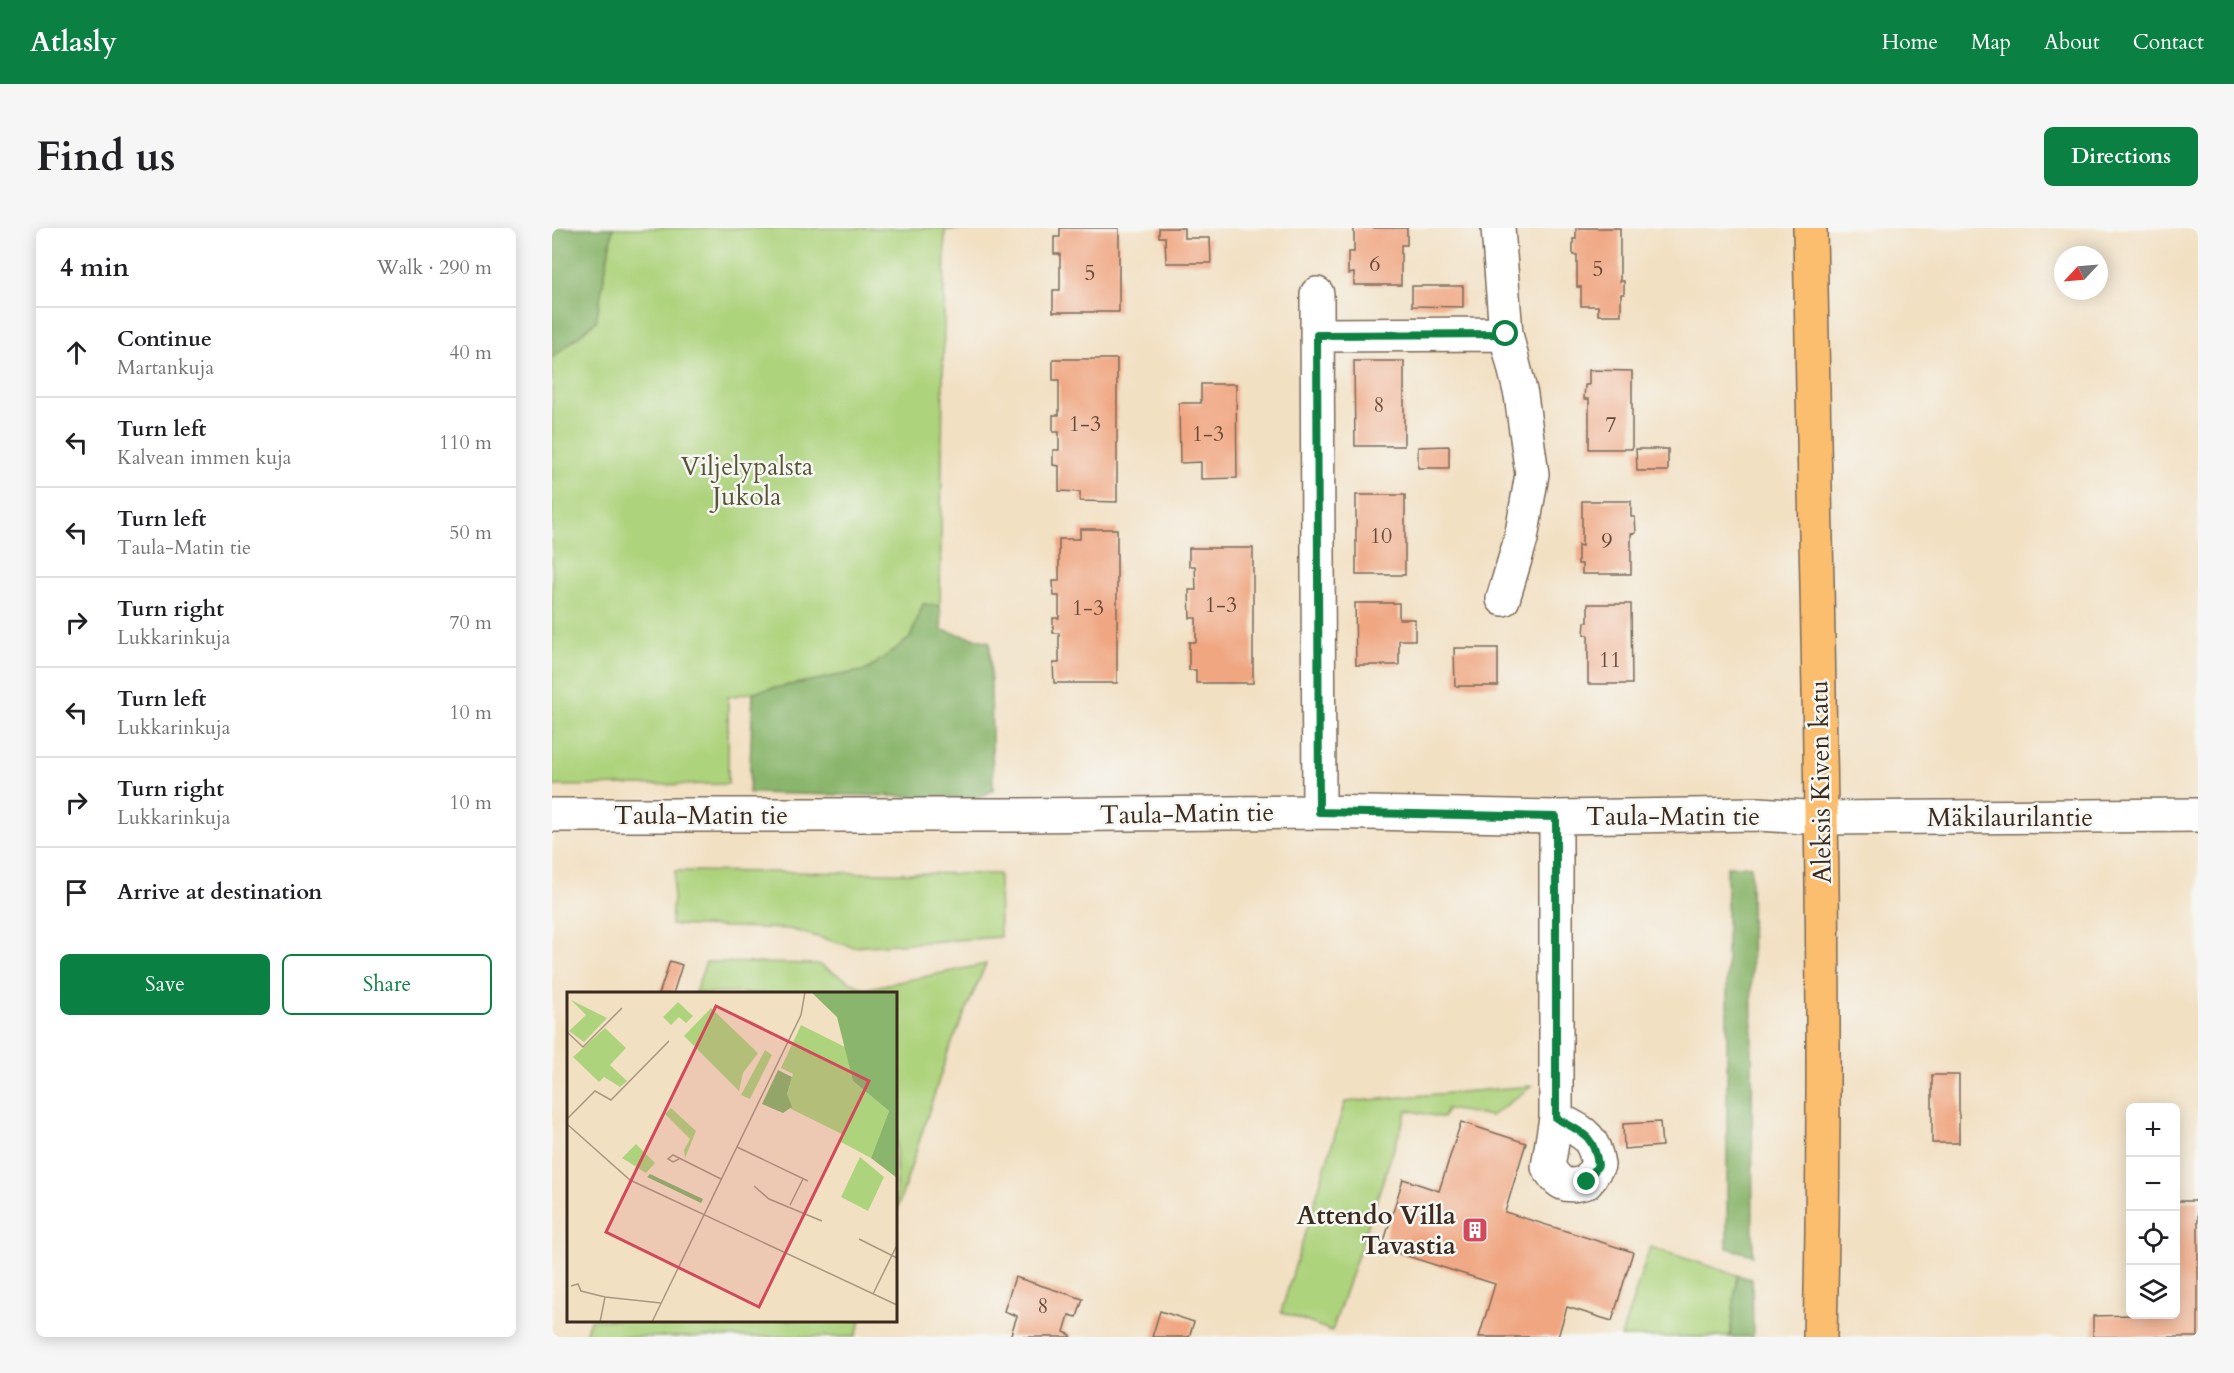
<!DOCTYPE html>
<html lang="en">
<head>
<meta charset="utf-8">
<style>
  :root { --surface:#fff; --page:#f6f6f6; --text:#202124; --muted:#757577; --line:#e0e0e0; --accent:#0b8043 }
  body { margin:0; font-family:Cardo,serif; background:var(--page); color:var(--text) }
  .controls { position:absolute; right:18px; bottom:18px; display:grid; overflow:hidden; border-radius:9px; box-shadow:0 3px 15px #0003 }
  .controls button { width:54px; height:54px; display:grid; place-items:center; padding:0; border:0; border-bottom:2px solid var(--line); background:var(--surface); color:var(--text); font:30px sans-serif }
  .compass { position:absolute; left:1502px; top:18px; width:54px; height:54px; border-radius:50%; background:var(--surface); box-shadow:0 3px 15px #0003; rotate:244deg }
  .stop { position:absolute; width:18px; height:18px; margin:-14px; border:4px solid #0b8043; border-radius:50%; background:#fff }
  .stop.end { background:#0b8043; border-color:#fff; box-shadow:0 2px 6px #0008 }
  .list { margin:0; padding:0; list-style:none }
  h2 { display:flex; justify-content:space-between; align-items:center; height:78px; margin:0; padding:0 24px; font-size:26px }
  h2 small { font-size:20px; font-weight:400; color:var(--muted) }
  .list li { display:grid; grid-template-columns:39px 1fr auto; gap:18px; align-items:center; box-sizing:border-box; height:90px; padding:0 24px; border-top:2px solid var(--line) }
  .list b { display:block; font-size:22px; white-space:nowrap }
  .list p { margin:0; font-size:20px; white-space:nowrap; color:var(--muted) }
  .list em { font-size:20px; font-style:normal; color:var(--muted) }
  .actions { display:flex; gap:12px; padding:18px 24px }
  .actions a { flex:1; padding:14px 0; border:2px solid var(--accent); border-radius:9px; text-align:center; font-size:21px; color:var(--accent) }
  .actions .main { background:var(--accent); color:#fff }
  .icon { flex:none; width:33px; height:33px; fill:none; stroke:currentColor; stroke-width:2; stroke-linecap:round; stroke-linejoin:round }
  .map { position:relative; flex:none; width:1646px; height:1109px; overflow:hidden; border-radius:9px }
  header { display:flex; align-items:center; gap:36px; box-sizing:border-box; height:84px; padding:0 30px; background:var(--accent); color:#fff }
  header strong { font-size:28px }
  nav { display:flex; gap:33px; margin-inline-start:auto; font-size:21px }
  .intro { display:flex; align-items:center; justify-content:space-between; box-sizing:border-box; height:144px; padding:0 36px }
  h1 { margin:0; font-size:42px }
  .button { padding:15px 27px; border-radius:9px; background:var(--accent); color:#fff; font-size:21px; font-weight:700 }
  main { display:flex; gap:36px; padding:0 36px }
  aside { flex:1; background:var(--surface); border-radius:9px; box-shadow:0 3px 15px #0003 }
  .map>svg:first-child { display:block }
  .green { fill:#aed37d; stroke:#747e4e; stroke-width:1.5 }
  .forest { fill:#8ab56c; stroke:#627045; stroke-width:1.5 }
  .building { fill:#f0a681 }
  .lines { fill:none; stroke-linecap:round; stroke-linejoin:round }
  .minor-casing { stroke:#7b6a58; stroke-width:36 }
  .major-casing { stroke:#7b6a58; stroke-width:36 }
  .minor { stroke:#fff; stroke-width:33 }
  .major { stroke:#fbbd6e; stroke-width:33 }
  .route { stroke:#0b8043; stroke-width:8 }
  .labels { text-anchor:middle; stroke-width:5; stroke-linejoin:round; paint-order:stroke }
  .number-label { font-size:22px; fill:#684937 }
  .park-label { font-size:26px; fill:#585436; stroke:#f6f6f2 }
  .street-label { font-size:26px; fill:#3b2a1e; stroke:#f6f6f2 }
  .poi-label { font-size:26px; font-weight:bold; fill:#3b2a1e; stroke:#f6f6f2; text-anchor:end }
  .inset-road { fill:none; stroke:#a99781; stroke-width:1.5 }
  .view { fill:#d1495b; fill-opacity:0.15; stroke:#d1495b; stroke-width:3 }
  .inset-edge { fill:none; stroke:#3b2a1e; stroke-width:3 }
</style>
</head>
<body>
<header>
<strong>Atlasly</strong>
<nav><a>Home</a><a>Map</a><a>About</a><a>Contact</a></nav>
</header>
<div class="intro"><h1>Find us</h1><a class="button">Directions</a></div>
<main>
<aside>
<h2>4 min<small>Walk · 290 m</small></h2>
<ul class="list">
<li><svg class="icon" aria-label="ahead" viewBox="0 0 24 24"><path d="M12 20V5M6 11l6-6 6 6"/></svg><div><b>Continue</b><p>Martankuja</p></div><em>40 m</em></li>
<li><svg class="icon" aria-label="left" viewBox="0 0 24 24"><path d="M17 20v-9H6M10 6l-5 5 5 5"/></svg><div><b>Turn left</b><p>Kalvean immen kuja</p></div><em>110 m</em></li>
<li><svg class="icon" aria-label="left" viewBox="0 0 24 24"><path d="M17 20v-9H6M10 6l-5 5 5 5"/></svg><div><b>Turn left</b><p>Taula-Matin tie</p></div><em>50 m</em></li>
<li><svg class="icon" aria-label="right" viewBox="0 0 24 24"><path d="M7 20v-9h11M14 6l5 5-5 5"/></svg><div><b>Turn right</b><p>Lukkarinkuja</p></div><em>70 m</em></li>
<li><svg class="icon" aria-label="left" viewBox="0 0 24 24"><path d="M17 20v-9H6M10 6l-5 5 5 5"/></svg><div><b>Turn left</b><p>Lukkarinkuja</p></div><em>10 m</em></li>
<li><svg class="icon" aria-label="right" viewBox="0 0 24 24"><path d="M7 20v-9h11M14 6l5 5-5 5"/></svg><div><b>Turn right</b><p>Lukkarinkuja</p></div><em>10 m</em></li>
<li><svg class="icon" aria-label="arrive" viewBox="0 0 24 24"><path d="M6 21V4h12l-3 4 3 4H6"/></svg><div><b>Arrive at destination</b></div></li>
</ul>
<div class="actions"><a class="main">Save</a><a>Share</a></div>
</aside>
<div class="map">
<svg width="1646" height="1109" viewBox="0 0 1646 1109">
  <rect width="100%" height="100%" fill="#f6f6f2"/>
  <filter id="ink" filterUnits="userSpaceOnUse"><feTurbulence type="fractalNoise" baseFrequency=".0167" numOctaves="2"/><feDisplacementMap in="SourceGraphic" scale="12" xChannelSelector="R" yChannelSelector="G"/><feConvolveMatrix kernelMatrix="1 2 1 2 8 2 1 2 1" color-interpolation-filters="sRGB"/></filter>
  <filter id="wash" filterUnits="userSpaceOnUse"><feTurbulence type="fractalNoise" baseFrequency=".008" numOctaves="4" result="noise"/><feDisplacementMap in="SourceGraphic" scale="24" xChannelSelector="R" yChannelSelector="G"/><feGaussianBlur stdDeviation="1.35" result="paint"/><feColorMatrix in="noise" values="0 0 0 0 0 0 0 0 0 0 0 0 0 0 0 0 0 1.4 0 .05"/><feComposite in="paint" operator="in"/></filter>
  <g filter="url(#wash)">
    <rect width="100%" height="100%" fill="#f2e0c3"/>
    <path class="green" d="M61 0H437L393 2 388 378 371 376 358 410 315 442 176 469V556L0 558V130L44 93Z
      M123 643 447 646 448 709 301 719 237 701 119 697Z
      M154 734 266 736 312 761 434 736 396 824 344 985V766L143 765Z
      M980 858 939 888 895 881 891 890 855 882 780 1103 729 1084 793 874Z
      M1098 1019 1185 1047 1178 1109H1069Z
      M38 1092H309V1093L303 1109H32Z"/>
    <path class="forest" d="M0 0H61L44 93 0 130Z
      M371 376 388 378 390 402 438 414 441 562 427 570 197 565 201 464 315 442 358 410Z
      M1175 638H1199L1201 1027 1175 1020Z
      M1185 1047 1200 1051 1201 1109H1178Z"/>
    <g id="blocks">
      <path class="building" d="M508 0H567V84H501V62H508V26H502V9H508Z
        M607 0H632V10H658L659 35H614L613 9H607Z
        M802 0H855V17H849V57H802V45L796 46V24H802Z
        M1024 0H1068V53H1072V66H1069V87H1046V78H1029V59H1025V27H1021V11H1024Z
        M860 58H911V79L860 78Z
        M501 131H565V274L528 273V264L507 263V238L501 237V222H507V204H501V187H507V152H501Z
        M802 133H852V218H803Z
        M1037 142 1080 143V221H1037V171H1032L1033 157H1037Z
        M649 156H684L685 250 649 251V234L628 235 627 175H649Z
        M897 218V240H866V219Z
        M1084 221H1116V243H1085Z
        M804 267H853V347H804Z
        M1030 273H1079V289H1083L1084 305 1079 306V346H1030V336H1026V317L1030 318Z
        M528 301H565V455H502L501 435H507V405H501V390H507V368H502L501 353H507V311H528Z
        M637 320H701V455H644V442H637V414H644V390H638L637 362H644L643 338H637Z
        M803 375H847V391H863V412H847V437H804Z
        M1036 376H1079L1080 456H1036V407H1032L1033 394H1036Z
        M902 420H946V458H903Z
        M118 733 130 737 121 766H107Z
        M1380 847H1407V915H1380Z
        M909 894 974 915 953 984 1081 1024 1060 1093 1015 1079 1006 1109H927L943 1056 830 1020 851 951 887 963Z
        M1108 894 1110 918 1072 921 1071 896Z
        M1624 973H1646V1109H1541V1088L1624 1086Z
        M463 1049 531 1071 525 1089 517 1087 512 1104 519 1107V1109H458L465 1088 452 1083Z
        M608 1083 642 1094 637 1109H600Z"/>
    </g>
  </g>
  <g filter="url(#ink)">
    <use href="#blocks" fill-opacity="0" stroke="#7b6a58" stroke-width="1.5"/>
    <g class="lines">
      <g class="minor-casing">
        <path id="minor" d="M946 0 954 106 969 167 980 246 969 311 951 371
          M765 66 767 584
          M765 107 954 106
          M0 587H468L767 584 1004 589 1206 586 1269 590 1646 587
          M1004 589V890L996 939C1008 957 1013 960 1035 954L1046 937C1042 906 1029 904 1004 890"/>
      </g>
      <g class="major-casing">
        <path id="major" d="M1258 0C1264 370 1277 739 1268 1109"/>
      </g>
      <use href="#minor" class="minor"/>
      <use href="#major" class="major"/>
    </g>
  </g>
  <g class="lines" filter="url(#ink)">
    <path class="route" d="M954 106 765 107 767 584 1004 589V890C1029 904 1042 906 1046 937L1035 954"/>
  </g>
  <defs>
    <g id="building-square" transform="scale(1.35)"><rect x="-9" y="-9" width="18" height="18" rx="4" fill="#d1495b" stroke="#f6f6f2"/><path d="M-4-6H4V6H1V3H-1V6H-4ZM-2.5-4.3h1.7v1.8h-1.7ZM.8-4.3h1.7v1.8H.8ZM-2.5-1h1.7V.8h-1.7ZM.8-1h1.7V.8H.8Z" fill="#fff"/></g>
  </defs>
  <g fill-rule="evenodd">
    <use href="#building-square" x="923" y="1002"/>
  </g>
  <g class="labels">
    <g class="number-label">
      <text x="823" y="43">6</text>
      <text x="1046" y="48">5</text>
      <text x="538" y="52">5</text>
      <text x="827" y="184">8</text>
      <text x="533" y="203">1-3</text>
      <text x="1059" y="204">7</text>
      <text x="656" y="213">1-3</text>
      <text x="829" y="315">10</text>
      <text x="1055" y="320">9</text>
      <text x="669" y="384">1-3</text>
      <text x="536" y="387">1-3</text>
      <text x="1058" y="439">11</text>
      <text x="491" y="1085">8</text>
    </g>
    <g class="park-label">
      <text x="195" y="247">Viljelypalsta<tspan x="195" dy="30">Jukola</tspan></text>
    </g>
    <g class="street-label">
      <text transform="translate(1268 554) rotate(-91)" y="9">Aleksis Kiven katu</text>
      <text transform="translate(635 585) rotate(-1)" y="9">Taula-Matin tie</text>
      <text x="149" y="596">Taula-Matin tie</text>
      <text x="1121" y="597">Taula-Matin tie</text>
      <text x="1458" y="598">Mäkilaurilantie</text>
    </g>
    <g class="poi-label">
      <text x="904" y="996">Attendo Villa<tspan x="904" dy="30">Tavastia</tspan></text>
    </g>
  </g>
  <g transform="translate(15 764)">
    <rect width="330" height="330" fill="#f2e0c3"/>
    <path d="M4 8 40 26 17 50 2 39 19 23ZM111 10 126 24 119 31 112 25 104 33 96 25ZM144 16 191 61 176 81 172 99 117 44ZM234 33 278 55 286 89 322 119 304 166 272 149 275 142 224 117 220 102 226 82 214 76ZM38 36 59 56 43 73 60 89 53 95 37 85 32 90 6 65ZM198 58 205 63 183 107 174 103ZM104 116 129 139 118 166 117 158 123 147 98 122ZM69 152 88 171 79 181 55 166ZM293 165 317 185 301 219 274 205Z" fill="#aed37d"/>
    <path d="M244 0H330V186L304 166 322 119 286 89 270 25ZM211 78 225 85 220 102 225 115 216 121 195 112ZM83 182 136 207 134 211 80 185Z" fill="#8ab56c"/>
    <path class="inset-road" d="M0 40 16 55 55 16M0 127 28 99 44 108 102 49M0 132 63 188 330 313M170 155 241 189M112 167 106 170 101 167 106 163 154 187M187 194 202 207 255 229M223 213 236 187M292 247 330 266M4 294 11 292 14 299 38 305 94 311M306 302 330 253M33 330 38 305M85 330 234 23 238 0"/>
    <path class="view" d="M149 14 302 89 192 315 39 240Z"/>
    <rect width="330" height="330" class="inset-edge"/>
  </g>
</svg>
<div class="controls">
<button>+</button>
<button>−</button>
<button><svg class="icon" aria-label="locate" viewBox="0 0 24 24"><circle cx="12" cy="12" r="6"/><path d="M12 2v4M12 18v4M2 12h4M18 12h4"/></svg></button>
<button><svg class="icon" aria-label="layers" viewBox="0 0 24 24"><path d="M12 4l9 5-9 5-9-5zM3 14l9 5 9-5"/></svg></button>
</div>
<svg class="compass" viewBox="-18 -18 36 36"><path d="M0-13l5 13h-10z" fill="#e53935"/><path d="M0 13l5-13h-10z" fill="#757577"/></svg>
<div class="stop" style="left:954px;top:106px"></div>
<div class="stop end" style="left:1035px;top:954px"></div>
</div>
</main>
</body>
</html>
